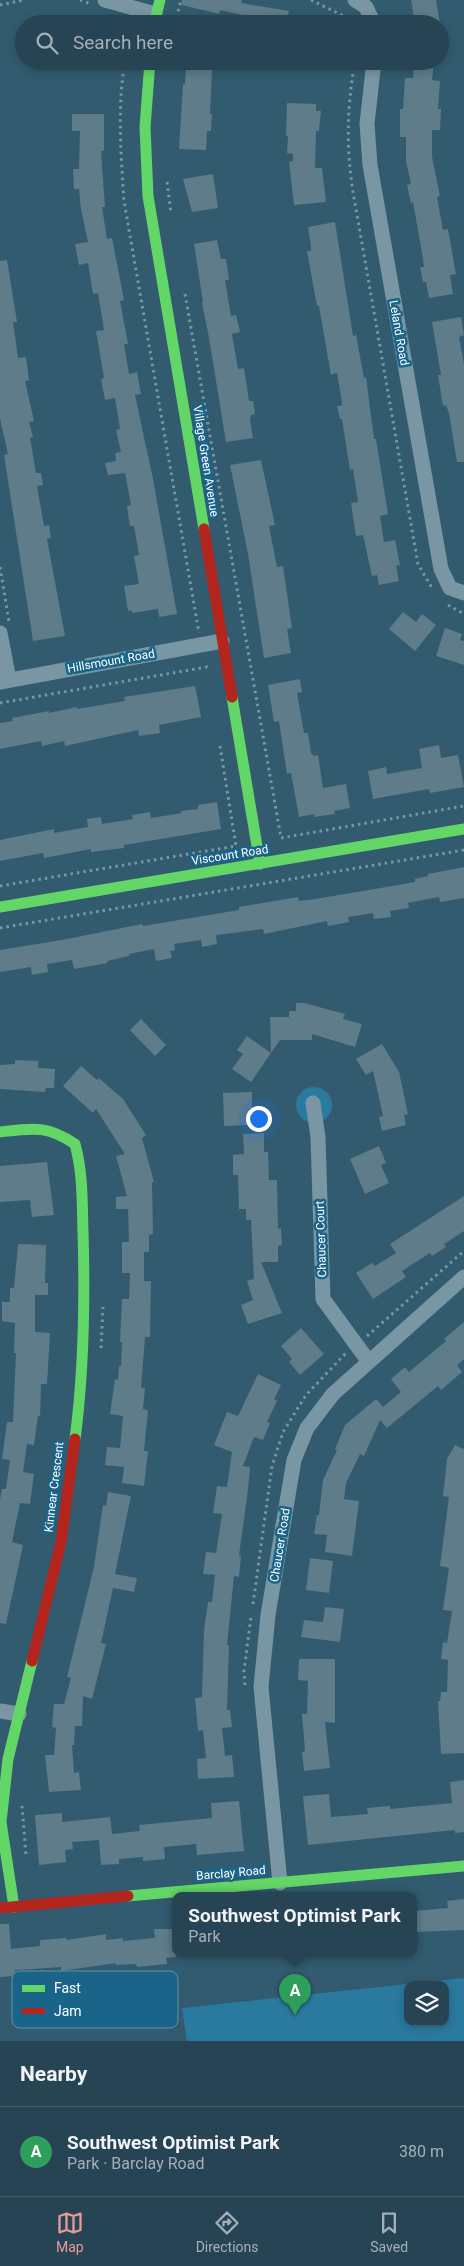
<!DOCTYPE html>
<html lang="en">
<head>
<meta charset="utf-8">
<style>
  :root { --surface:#264453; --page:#324e5d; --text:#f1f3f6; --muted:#a4b0b8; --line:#425c6a; --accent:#e69b98 }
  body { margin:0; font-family:Roboto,sans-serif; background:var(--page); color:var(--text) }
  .controls { position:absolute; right:15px; bottom:15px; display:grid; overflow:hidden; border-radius:10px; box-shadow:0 2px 8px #0003 }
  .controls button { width:45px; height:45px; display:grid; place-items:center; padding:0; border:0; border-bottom:1px solid var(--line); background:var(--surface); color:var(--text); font:25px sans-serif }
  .you { position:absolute; left:258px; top:1118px; width:18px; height:18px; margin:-12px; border:4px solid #fff; border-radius:50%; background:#1a73e8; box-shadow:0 0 0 8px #1a73e833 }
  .badge { display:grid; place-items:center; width:32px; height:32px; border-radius:50%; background:var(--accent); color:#fff; font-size:16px; font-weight:700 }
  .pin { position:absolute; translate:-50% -41px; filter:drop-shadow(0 1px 2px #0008) }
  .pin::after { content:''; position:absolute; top:26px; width:18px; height:15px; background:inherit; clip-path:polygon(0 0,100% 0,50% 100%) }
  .popup { position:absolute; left:172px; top:1892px; width:245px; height:65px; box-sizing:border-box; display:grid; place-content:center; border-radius:10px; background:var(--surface); filter:drop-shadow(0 1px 4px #0005); font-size:16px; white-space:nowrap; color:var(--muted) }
  .popup b { font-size:19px; color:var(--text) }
  .popup::after { content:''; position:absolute; left:50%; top:100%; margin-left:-10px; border:10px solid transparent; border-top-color:var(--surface) }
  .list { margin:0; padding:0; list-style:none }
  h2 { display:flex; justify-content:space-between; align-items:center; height:65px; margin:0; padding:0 20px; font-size:21px }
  h2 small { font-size:16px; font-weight:400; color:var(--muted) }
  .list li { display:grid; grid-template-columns:32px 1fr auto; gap:15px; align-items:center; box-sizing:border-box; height:90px; padding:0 20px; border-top:1px solid var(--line) }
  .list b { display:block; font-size:19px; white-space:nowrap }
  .list p { margin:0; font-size:16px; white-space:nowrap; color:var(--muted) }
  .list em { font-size:16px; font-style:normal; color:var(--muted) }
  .icon { flex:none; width:28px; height:28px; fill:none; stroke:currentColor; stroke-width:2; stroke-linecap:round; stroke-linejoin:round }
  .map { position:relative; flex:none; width:464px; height:2041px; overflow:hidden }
  .search { position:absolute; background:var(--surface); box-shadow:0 2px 8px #0003; left:15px; right:15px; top:15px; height:55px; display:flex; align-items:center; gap:12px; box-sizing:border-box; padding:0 18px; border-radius:28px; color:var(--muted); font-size:19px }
  .sheet { height:155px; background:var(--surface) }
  nav { display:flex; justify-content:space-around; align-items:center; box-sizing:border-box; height:70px; border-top:1px solid var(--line); background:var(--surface); font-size:14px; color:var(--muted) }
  nav a { display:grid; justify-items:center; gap:2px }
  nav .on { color:var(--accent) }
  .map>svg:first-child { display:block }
  .green { fill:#2a799e; fill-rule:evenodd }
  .building { fill:#5e7c8a }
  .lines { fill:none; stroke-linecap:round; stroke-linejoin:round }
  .path { stroke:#7996a4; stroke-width:3; stroke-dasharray:2.5 4; stroke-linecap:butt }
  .street { stroke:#7996a4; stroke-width:15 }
  .fast { stroke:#63d668; stroke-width:11 }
  .jam { stroke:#b3261e; stroke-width:11 }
  .labels { text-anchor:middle; stroke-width:5; stroke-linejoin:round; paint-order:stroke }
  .street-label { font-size:12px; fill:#fff; stroke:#196488 }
  .key { fill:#196488; stroke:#5e92ac; stroke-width:1 }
  .key-label { font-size:14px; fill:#fff }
</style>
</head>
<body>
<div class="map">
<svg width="464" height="2041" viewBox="0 0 464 2041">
  <rect width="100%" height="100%" fill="#325b6f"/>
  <path class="green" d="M296 1105a18 18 0 1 1 36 0a18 18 0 1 1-36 0Z
    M464 1978V2041H187L182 2008ZM408 1985H445V2022H408Z"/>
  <path class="building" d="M182 0H242L241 3 289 11 286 24H245L247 16 220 10 219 14 182 5Z
    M411 0H436L440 24H415Z
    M414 61H434L432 80 440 81 438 109H441L440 130H432V157L440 196 437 197 443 230 448 229 456 274 450 275 453 294 429 298 426 282H423L420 267H424L422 253 413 202 411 203 407 185 411 184 406 161V137H400V109H403L405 78H413Z
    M186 69 212 70 210 114H212L211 131H207L206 150 179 149 183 84H185Z
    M287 103 316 104V111H321L319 131H316L315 168H322L326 202 294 205 289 162 293 161V154L287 153 288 136H286Z
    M72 114H104V151H101L105 207H102L107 239 112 238 124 300 120 301 128 344H124L129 374 137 372 141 394 135 395 153 479 177 614 159 617 158 609 132 613V610L128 611 124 586 139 584 134 556 139 555 134 526H130L127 506 131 505 125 473 108 475 105 463 116 461 115 453 121 452 116 430 120 429 115 398 105 400 101 379 104 378 96 331 104 330 98 293 93 294 88 263 79 265 75 244 88 242 81 209 79 189H74L73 169H79L80 131H72Z
    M213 174 218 208 192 212 183 179Z
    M335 222 353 336 356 335 364 378 366 377 374 439H376L388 514 380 516 384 542 395 540 400 565 396 566 399 581 379 585 377 575 372 576 363 535 356 536 351 503 358 502 353 469 350 470 342 419H340L337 406H341L342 402 337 373 331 375 319 306H317L307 251H311V247L308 227Z
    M217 240 221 259H226L229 280H225L231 316 236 315 240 332 232 334 238 369 244 368 249 401H253L255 414 251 415 250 419 253 438 226 442 209 338 202 303 203 302 194 244Z
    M7 260 17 322H13L18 358 26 357 29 380 25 381 34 421 29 422 33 437 30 438 36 473H41L43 485 37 486 44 526 49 525 51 538 47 539 65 636 33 641 4 455 8 454 0 419V261Z
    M461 317 464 335 459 337 464 364V462H457L449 413 446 405 443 406 438 375H441L432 322Z
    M261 460 275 525 269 526 277 567 283 566 292 628 287 629 291 653 264 658 248 554 230 465Z
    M403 612 416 622 422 614 436 625 415 651 389 629Z
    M445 628 462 634 460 640 464 641V665L436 656Z
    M300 679 302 692 297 693 304 733H308L311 753 314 756 318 755 323 788 346 784 350 808 334 811 335 814 314 817V814L299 817 291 773 287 774 279 721 274 722 268 685Z
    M195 686 201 717 159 725 160 733 139 736 138 730 65 746 64 741 42 746 41 741 0 749V723L13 721 12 718 49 711V713L77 707V709L125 701 124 697Z
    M439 745 441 758 458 755 464 787 430 793 429 789 373 799 368 771 386 767 387 774 422 768 419 749Z
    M217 802 221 829 124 845V848L91 852V849L44 858 43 853 0 861V840L54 829V833L88 827 87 819 101 817 102 824 133 819 132 815 150 812 151 818 182 813 181 811 198 809V805Z
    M464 867V898L440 902 439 897 408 903 409 908 390 911 391 917 374 919 373 913 348 917 349 922 328 926 327 921 264 934 263 929 216 935 217 944 202 947 201 940 174 944 175 950 170 951 172 958 156 961 154 949 129 954V956L107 961 108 963 74 969 72 960 47 964 48 972 32 975 31 967 0 972V950L62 940 142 924 143 926 239 910V907L298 897 299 901 315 899 369 890 415 882V879L428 876V874Z
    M296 1003H304L345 1014 343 1019 362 1024 355 1047 312 1034V1040H280L251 1082 232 1069 243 1054 237 1050 247 1036 271 1053 270 1017H289V1011H296Z
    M141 1019 166 1045 155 1056 130 1030Z
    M382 1044 399 1072 408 1114 404 1115 406 1125 382 1131 379 1117 383 1116 373 1071 366 1075 356 1059Z
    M15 1060 38 1061V1068L55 1069 54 1088H46L45 1092 0 1089V1065L15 1064Z
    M81 1066 97 1080 99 1078 123 1099 146 1135 142 1138 154 1182H152L153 1234 149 1235V1252H144V1281H151L150 1337H145L141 1388H145L143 1409 148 1410 144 1451H148L144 1486 122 1483 124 1467 105 1465 107 1447 120 1448 123 1416 110 1414 115 1379 118 1380 119 1366H121L122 1342H120L122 1299H129L130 1273H122V1242H129L128 1209H116V1197L127 1196 116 1156 125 1154 96 1109 93 1113 63 1086Z
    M252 1092V1109H249V1125L224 1126 223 1093Z
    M264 1133V1152H268L269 1180H277L278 1229 281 1228 282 1245 278 1246V1262H261L282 1313 248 1324 241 1305 253 1300 247 1281 254 1279 251 1220H246V1209H239L238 1175H233V1155L244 1154 243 1134Z
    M379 1146 386 1163 381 1165 389 1183 365 1194 350 1159Z
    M47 1162 54 1215 32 1217 30 1200 0 1202V1166Z
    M464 1196V1231L444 1244 446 1247 432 1256 430 1253 402 1271 406 1277 373 1299 356 1273 372 1263 375 1266 396 1253 390 1244Z
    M18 1244 46 1245 45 1283H48V1295H35V1332L50 1333 47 1384H41L40 1416H38L34 1445 27 1444 23 1472 34 1474 30 1504 20 1503 12 1542 23 1545 6 1624 0 1623V1499L2 1489H6L10 1460 2 1459 7 1422H13L16 1353H14L15 1323 2 1321V1302H10V1288H14Z
    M464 1322V1359L457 1365 462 1372 441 1390 438 1386 387 1428 380 1420 364 1456 360 1454 346 1483 344 1499 359 1501 352 1556 325 1552 327 1535 314 1534 317 1515H319L323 1480 337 1450 335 1449 345 1425 376 1399 383 1407 401 1392 391 1379 405 1367 409 1372 446 1341 444 1339Z
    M301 1328 324 1354 300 1375 289 1362 292 1359 281 1346Z
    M258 1374 281 1385 274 1399 277 1401 267 1422 270 1423 263 1440 254 1437 243 1466 250 1467 248 1490 239 1555 241 1556 239 1577 234 1576 227 1645H229L227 1710H230L232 1727 222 1728 225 1756 232 1755 234 1777 198 1779 197 1759 206 1758 203 1730 198 1731 195 1698 202 1697 204 1630 208 1602H212L215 1575 203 1574 206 1552 216 1553 222 1514 213 1513 217 1486 227 1487 232 1452 214 1445 227 1412 238 1416Z
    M455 1445 464 1449V1753L441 1754 438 1701H440L441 1692H447L448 1660 441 1659 443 1642 447 1643 452 1611 443 1610 449 1568 440 1566 449 1497 443 1496 447 1459Z
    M108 1492 131 1496 115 1574 137 1578 134 1592 113 1588 101 1643 106 1644 92 1699 83 1696 82 1726H75L74 1745H72L74 1773 79 1772 81 1790 49 1792 45 1755H54L56 1728 52 1727 54 1704H64L71 1678 67 1677 94 1567 103 1505 106 1506Z
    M310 1558 333 1561 329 1593 306 1590Z
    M325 1607 344 1609 340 1642 301 1637 304 1620 323 1622Z
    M299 1659H335V1723L325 1722 330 1768 304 1771 302 1752 305 1751 302 1714H307L308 1681 298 1680Z
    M464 1780V1832L455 1833V1830L308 1845 303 1796 329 1794 331 1817 368 1814 367 1808 390 1806V1809L452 1803 450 1782Z
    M239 1801 244 1851 197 1855 196 1844 164 1847 165 1859 143 1861V1857L119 1859V1864L101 1865 99 1840 72 1842 73 1849 65 1850 66 1862 39 1865 35 1815 62 1813V1822L110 1817 112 1834 140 1831 139 1825 212 1818 211 1803Z
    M464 1899V1930L414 1932V1911L448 1908 447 1901Z
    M0 1924H9L11 1949 40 1946V1940L66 1938 67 1940 106 1934V1940L123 1938V1941L155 1938 154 1929H176V1957L166 1958 167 1964 137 1967 136 1964 115 1965 116 1963 61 1971V1967L33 1969 15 1970V1976L0 1977Z"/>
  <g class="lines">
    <path class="path" d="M80 0 91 4
      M311 0 352 20 354 24
      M0 5 24 0
      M175 24 181 0
      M125 61C117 108 121 154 124 201L199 633
      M355 61C347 107 346 146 353 192L418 564 432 588
      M167 182 171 213
      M185 294 281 838 464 806
      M0 567 9 622
      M448 605 464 614
      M0 703 207 667 208 671
      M220 746 236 846
      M0 886 236 846
      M0 928 464 850
      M367 1336 464 1251
      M101 1348 103 1307
      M253 1604 272 1466 283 1432 306 1395 346 1353
      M245 1685 244 1671 251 1617
      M22 1806 26 1855"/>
    <path class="street" d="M105 0 155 14
      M355 0 366 7 374 24
      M374 61 367 124 370 165 441 569 450 588 464 593
      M0 633 9 680
      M0 682 222 641
      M313 1103 318 1137 323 1299 369 1362
      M0 1711 19 1714
      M280 1883 261 1687 268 1615 294 1460 307 1428 333 1394 464 1277"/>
    <path class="fast" d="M154 24 160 0
      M150 61 145 127 148 196 204 529
      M232 697 260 864
      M0 907 464 829
      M0 1132C33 1128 47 1125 75 1144 83 1173 82 1201 83 1231 85 1300 84 1371 75 1439
      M128 1896 464 1866
      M14 1907 1 1822 8 1759 32 1661"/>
    <path class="jam" d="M204 529 232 697
      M32 1661 61 1542 75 1439
      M1 1908 128 1896"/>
  </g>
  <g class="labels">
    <g class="street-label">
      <text transform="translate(399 333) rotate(80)" y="4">Leland Road</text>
      <text transform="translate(206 461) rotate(81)" y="4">Village Green Avenue</text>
      <text transform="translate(111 661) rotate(-10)" y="4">Hillsmount Road</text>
      <text transform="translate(230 855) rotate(-9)" y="4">Viscount Road</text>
      <text transform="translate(321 1239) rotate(-92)" y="4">Chaucer Court</text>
      <text transform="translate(54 1487) rotate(-83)" y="4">Kinnear Crescent</text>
      <text transform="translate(280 1545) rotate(-81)" y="4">Chaucer Road</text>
      <text transform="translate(231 1873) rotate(-5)" y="4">Barclay Road</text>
    </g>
  </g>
  <rect x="12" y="1971" width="166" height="57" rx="8" class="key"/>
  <rect x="22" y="1985" width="23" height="7" fill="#63d668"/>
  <rect x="22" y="2008" width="23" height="6" fill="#b3261e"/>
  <g class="key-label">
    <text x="54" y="1993">Fast</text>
    <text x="54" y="2016">Jam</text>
  </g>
</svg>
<div class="controls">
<button><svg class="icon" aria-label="layers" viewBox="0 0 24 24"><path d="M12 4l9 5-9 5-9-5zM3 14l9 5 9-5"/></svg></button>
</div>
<div class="you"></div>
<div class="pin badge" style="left:295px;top:2015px;background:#2e9e5b">A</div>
<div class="popup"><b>Southwest Optimist Park</b>Park</div>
<div class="search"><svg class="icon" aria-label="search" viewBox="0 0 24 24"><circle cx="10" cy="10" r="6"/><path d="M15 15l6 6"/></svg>Search here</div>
</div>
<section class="sheet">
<h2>Nearby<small></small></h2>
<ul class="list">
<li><span class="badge" style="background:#2e9e5b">A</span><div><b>Southwest Optimist Park</b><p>Park · Barclay Road</p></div><em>380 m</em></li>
</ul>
</section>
<nav>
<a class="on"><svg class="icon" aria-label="map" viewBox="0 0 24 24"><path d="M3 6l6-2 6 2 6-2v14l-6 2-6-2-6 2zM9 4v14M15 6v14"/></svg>Map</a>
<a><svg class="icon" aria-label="directions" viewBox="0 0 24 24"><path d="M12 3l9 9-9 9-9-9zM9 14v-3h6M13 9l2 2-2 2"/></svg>Directions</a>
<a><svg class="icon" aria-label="saved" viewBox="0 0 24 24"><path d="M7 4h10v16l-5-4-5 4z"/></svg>Saved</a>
</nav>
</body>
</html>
